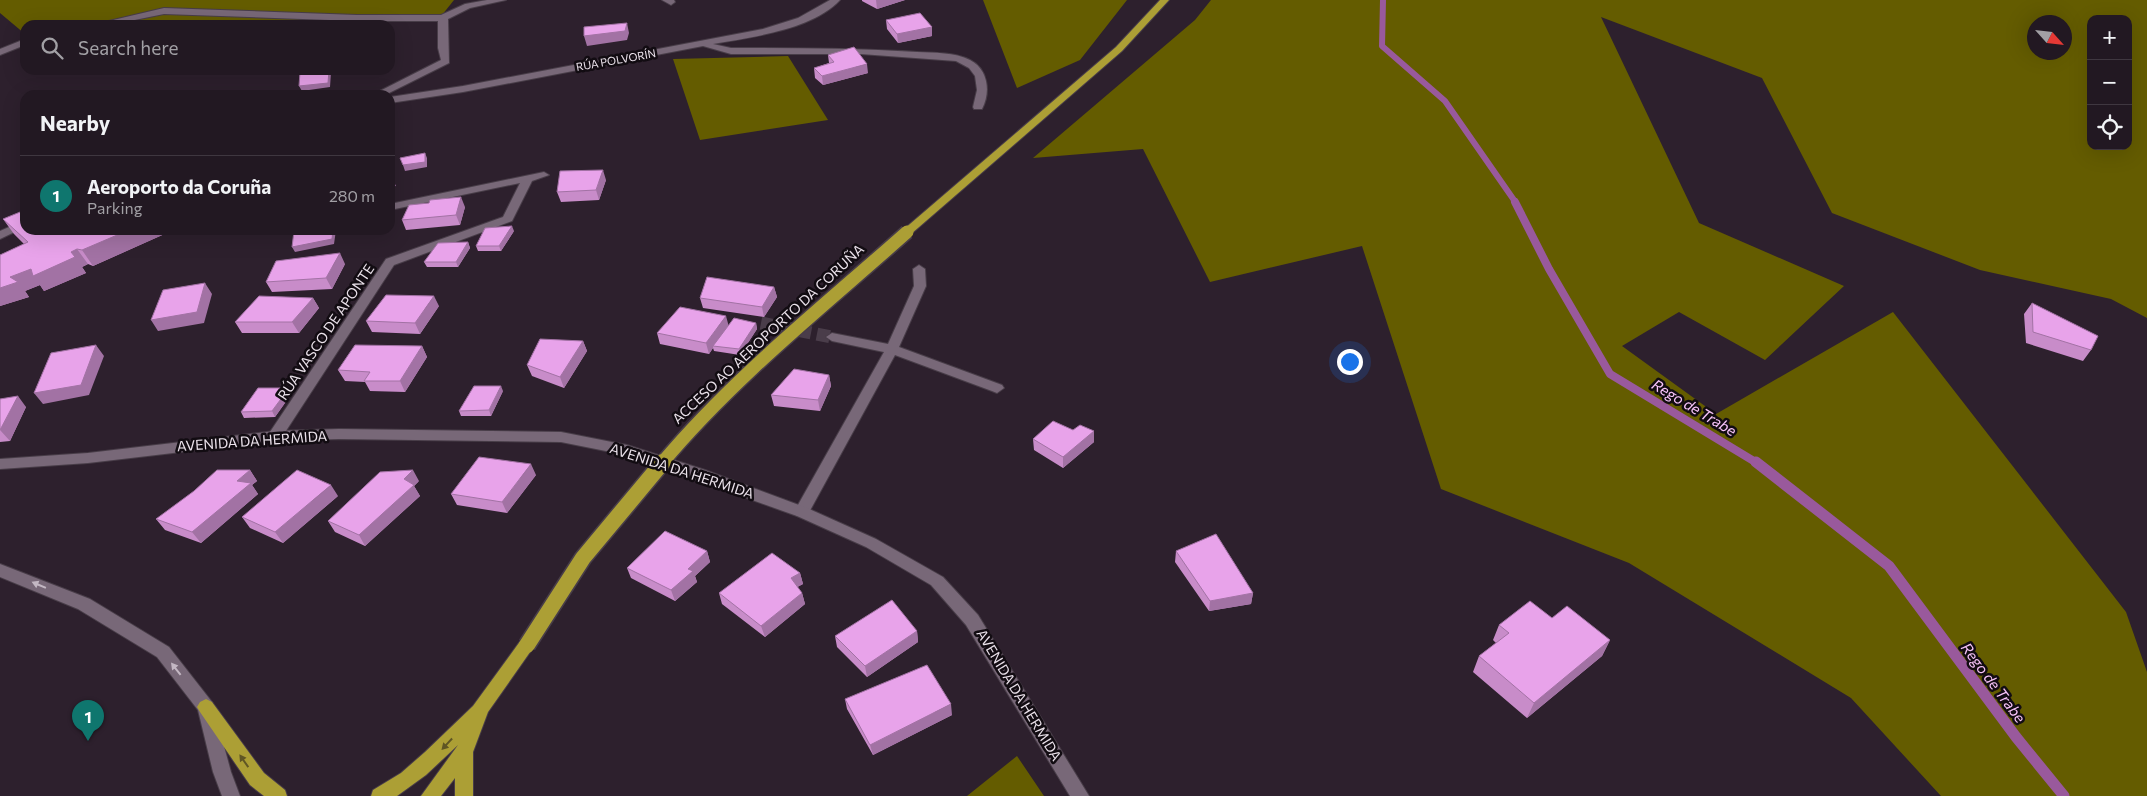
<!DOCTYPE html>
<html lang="en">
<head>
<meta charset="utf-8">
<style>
  :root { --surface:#221822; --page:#2e252f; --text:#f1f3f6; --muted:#a2a0a5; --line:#3f3740; --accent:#0f766e }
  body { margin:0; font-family:Commissioner,sans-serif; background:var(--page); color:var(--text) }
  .controls { position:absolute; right:15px; top:15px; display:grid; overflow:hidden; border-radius:10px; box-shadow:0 5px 20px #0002 }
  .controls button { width:45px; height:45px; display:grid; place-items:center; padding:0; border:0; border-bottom:1px solid var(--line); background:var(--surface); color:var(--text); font:25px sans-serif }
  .compass { position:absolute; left:2027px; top:15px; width:45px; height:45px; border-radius:50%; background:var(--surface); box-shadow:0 5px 20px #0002; rotate:117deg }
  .you { position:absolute; left:1349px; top:361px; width:18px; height:18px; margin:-12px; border:4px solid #fff; border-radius:50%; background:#1a73e8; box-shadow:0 0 0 8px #1a73e833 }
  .badge { display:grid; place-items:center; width:32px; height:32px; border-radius:50%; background:var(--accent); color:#fff; font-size:16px; font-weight:700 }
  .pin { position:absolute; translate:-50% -41px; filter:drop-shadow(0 1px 2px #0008) }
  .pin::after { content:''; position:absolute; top:26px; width:18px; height:15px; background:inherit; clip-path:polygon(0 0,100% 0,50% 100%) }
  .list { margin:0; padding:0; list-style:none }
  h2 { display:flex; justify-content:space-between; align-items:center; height:65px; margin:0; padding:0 20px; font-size:21px }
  h2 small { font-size:16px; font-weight:400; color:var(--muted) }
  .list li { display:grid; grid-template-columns:32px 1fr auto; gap:15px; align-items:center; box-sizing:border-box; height:80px; padding:0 20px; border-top:1px solid var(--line) }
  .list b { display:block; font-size:19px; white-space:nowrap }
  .list p { margin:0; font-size:16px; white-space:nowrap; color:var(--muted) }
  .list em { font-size:16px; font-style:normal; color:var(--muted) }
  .icon { flex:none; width:28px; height:28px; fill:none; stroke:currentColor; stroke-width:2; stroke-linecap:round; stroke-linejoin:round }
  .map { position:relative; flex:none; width:2147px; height:796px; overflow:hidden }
  .search { position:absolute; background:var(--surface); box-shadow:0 5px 20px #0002; left:20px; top:20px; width:375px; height:55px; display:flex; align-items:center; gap:12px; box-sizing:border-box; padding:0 18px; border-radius:15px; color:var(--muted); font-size:19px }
  .panel { position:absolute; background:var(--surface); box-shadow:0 5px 20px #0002; left:20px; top:90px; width:375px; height:145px; border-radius:15px }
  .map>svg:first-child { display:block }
  .forest { fill:#645c00; fill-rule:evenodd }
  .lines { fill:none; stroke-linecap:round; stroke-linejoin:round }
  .stream-far2 { stroke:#99599c; stroke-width:6 }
  .stream-far1 { stroke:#99599c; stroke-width:8 }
  .stream { stroke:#99599c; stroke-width:11 }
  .minor-tunnel { stroke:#4a3d4a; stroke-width:13; stroke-dasharray:13 6; stroke-linecap:butt }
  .minor-casing { stroke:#483d48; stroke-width:2 }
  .tertiary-casing { stroke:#483d48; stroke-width:2 }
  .trunk-casing { stroke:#483d48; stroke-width:2 }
  .minor { fill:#786878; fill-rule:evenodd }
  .tertiary { fill:#786878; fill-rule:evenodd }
  .trunk { fill:#ac9f35; fill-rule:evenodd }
  .trunk-bridge-far1-casing { stroke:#483d48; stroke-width:16; stroke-linecap:butt }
  .trunk-bridge-casing { stroke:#483d48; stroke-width:19; stroke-linecap:butt }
  .trunk-bridge-far1 { stroke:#ac9f35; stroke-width:13 }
  .trunk-bridge { stroke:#ac9f35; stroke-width:16 }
  .wall { fill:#c88cc9 }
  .shaded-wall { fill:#a272a4 }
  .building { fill:#e8a3ea; stroke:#a272a4 }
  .oneway { fill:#c3b7c3 }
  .oneway2 { fill:#5f5624 }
  .labels { text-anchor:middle; stroke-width:5; stroke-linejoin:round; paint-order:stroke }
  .far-street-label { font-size:11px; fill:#ebe2eb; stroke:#120c12 }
  .street-label { font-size:14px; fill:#ebe2eb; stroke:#120c12 }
  .water-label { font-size:15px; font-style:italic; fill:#f8c4fa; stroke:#120c12 }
</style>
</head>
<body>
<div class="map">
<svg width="2147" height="796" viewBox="0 0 2147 796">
  <rect width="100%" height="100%" fill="#2d202d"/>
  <path class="forest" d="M0 0H454L442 15 354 25H25V34L0 13Z
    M983 0H1127L1080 60 1017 88Z
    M1211 0H2147V318L2111 299 1980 270 1832 213 1762 78 1601 17 1699 223 1844 286 1765 360 1679 312 1622 346 1716 414 1893 312 2126 612 2147 672V796H1941L1851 698 1629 563 1441 489 1362 246 1210 282 1143 149 1033 158 1195 20ZM2091 19H2128V146H2091ZM2034 22H2064V52H2034Z
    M788 56 828 120 700 140 673 59Z
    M1017 756 1044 796H967Z"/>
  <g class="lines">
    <path class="stream-far2" d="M1383 0 1382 46 1445 101 1516 203"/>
    <path class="stream-far1" d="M1515 202 1549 269 1610 374 1757 463"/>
    <path class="stream" d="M1756 462 1889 566 2016 737 2064 796"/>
    <path class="minor-tunnel" d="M761 323 832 337"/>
    <g class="minor-casing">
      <path id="minor" d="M487 0H506L470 8 448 19 449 63 385 95H372L441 60 438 48V21H357L164 14 110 25H92L164 8 357 15H441L465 4Z
        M662 0H674L675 2 671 5Z
        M830 0H840C812 30 752 37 713 44L731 48C793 48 855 48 917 52 934 53 955 52 970 60 988 69 991 92 982 109H974L973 107 977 90 975 76 969 68 956 61 861 54H731L703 46 463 92 390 103V97L463 86 763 29 798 18Z
        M25 39V45L0 55V49Z
        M544 172 549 175 532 181 512 221 394 265 280 440H270L268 436 270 432 386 259 503 217 520 183 390 210V204Z
        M25 220V227L0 239V231Z
        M919 265 925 269 926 286 899 347 1002 385 1004 388 997 393 992 391 895 355 807 516H797L794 512 884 352 832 341 826 337 832 333 888 344 914 286 913 269Z
        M0 564 90 599 169 647 212 702 231 772 240 796H222L213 772 198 710 157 657 78 609 0 577Z"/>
    </g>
    <g class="tertiary-casing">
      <path id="tertiary" d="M339 429 561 432 627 445 705 470 807 508 876 539 943 577 978 615 1089 796H1070L966 625 931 585 866 547 797 516 626 455 561 442 339 439 275 441 88 463 0 469V459L88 453 275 431Z"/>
    </g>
    <g class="trunk-casing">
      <path id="trunk" d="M1160 0H1169L1122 51 911 234H903V230L1116 47Z
        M527 638 533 640 535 645 488 712 473 752V796H455V778L441 796H421L458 745 426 775 397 796H371L373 790 401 773 425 752 473 706 521 640Z
        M206 699 212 702 264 773 285 790 287 796H264L250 785 200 712 197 707 200 702Z"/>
    </g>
    <use href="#minor" class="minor"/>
    <use href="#tertiary" class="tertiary"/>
    <use href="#trunk" class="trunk"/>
    <g class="trunk-bridge-far1-casing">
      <path id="trunk-bridge-far1" d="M662 463C734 377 824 306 907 232"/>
    </g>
    <g class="trunk-bridge-casing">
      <path id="trunk-bridge" d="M527 645 583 558 663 462"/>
    </g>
    <use href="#trunk-bridge-far1" class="trunk-bridge-far1"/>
    <use href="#trunk-bridge" class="trunk-bridge"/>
  </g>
  <path class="wall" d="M862 0H905L877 9 862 1Z
    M886 20 932 27V36L898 43 887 29Z
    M828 55 868 73 823 85 815 78 814 68 829 63Z
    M606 180 599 200 561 202 557 192Z
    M465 207 460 225 406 230 402 220Z
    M3 219 25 230H168L169 232 93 266 88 264 82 267 86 273 44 291 40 285 25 291 29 297 0 306V255L24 244 14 234Z
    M514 231 501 251H478L476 246Z
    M468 242 470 248 458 267H427L424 262Z
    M345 264 332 289 272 292 266 282Z
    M774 287 777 297 764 317 703 308 700 298Z
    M313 298 319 308 299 333H242L235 322Z
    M2032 303 2091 350 2083 361 2026 343 2024 314Z
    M439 306 420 334 372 332 366 321Z
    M756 323 757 329 740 355 714 351 713 348 709 354 660 344 657 333Z
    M583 341 587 351 564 388 532 376 527 365Z
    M422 346 427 357 405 392 370 391 365 382 345 381 338 370Z
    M829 375 831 386 820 411 774 406 771 395Z
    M503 391 491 416H461L459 411Z
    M292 393 275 417 244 418 241 412Z
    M0 399 26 407 10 441 0 442Z
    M1094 431V442L1063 468 1034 450 1033 439Z
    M250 470 257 481 252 485 258 494 201 543 165 530 156 519Z
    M536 475 507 513 457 505 451 494Z
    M419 481 414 486 420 496 365 546 335 532 328 521Z
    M338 496 283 543 250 528 242 517Z
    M707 551 710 562 695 576 697 582 675 601 631 578 627 568Z
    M1176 551 1253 593 1251 604 1209 611 1175 562Z
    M800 573 803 584 797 587 802 593 805 604 765 637 722 604 719 593Z
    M1552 618 1610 640 1602 656 1527 718 1473 672 1479 656 1496 643 1493 640 1499 625Z
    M917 631 918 642 867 677 837 647 835 636Z
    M845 699 952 715 873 755 847 709Z"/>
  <path class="shaded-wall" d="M876 0H905L877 9Z
    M627 23 629 33 627 40 587 46 584 36Z
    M932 27V36L898 43 897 34Z
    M867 64 868 73 823 85 822 76Z
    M329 70H330L331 73 330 87 302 91 299 86Z
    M390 133 392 139 390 156Z
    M425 153 427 158V167L405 171 403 165Z
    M603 170 606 180 599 200 596 190Z
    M393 180 396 186 390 187V181Z
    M461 197 465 207 460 225 456 215Z
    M512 226 514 231 501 251 499 246Z
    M129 230H168L169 232 93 266 82 250Z
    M333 230H336L334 244 295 252 292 247Z
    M468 242 470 248 458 267 456 262Z
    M77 249 88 264 82 267 86 273 44 291 40 285 25 291 29 297 0 306V288L10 277Z
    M340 253 345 264 332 289 326 278Z
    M205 283 212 294 204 323 158 331 151 320Z
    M774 287 777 297 764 317 762 307Z
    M434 296 439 306 420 334 415 323Z
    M313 298 319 308 299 333 292 322Z
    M726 316 729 327 713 346V348L709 354 706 343Z
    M756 323 757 329 740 355 739 349Z
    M583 341 587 351 564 388 560 377Z
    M96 345 104 356 89 395 43 404 34 393Z
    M422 346 427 357 405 392 400 381Z
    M829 375 831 386 820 411 818 400Z
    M501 386 503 391 491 416 489 410Z
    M289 388 292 393 275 417 272 411Z
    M18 396 26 407 10 441 0 430Z
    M1094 431V442L1063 468V457Z
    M531 464 536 475 507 513 502 502Z
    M250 470 257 481 252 485 258 494 201 543 192 532 237 481Z
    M413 470 419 481 414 486 420 496 365 546 359 535 404 479Z
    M331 485 338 496 283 543 275 532Z
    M707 551 710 562 695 576 697 582 675 601 671 590 688 569Z
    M800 573 803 584 794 589 791 578Z
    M802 593 805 604 765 637 761 626Z
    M1253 593 1251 604 1209 611 1210 601Z
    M917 631 918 642 867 677 865 666Z
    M1610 640 1602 656 1527 718 1534 703Z
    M951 704 952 715 873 755 870 745Z"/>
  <path class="building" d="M920 13 932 27 897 34 886 20Z
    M627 23 625 31 584 36V27Z
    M854 47 867 64 822 76 814 68 834 62 828 55Z
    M314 70H329L328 83 299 86 300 72Z
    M425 153V162L403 165 400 158Z
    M603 170 596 190 557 192 560 171Z
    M390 175 393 180 390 181Z
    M461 197 456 215 402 220 409 205 429 203 430 200Z
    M25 210V230H129L82 250 77 249 71 252 75 257 33 276 31 269 10 277 18 282 0 288V255L28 242 3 219Z
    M512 226 499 246H476L485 228Z
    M299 230H333L332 239 292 247 294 231Z
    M468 242 456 262H424L438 243Z
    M340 253 326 278 266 282 276 261Z
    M707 277 774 287 762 307 700 298Z
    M205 283 197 312 151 320 163 290Z
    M386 295 434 296 415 323 366 321Z
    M259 296 313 298 292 322H235Z
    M2032 303 2098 336 2091 350 2033 332Z
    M680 307 726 316 706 343 657 333Z
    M734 318 756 323 739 349 713 346Z
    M540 339 583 341 560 377 527 365Z
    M96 345 81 385 34 393 51 353Z
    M355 345 422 346 400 381H364L370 372 338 370Z
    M794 369 829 375 818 400 771 395Z
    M474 386H501L489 410 459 411Z
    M258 388H289L272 411 241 412Z
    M18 396 0 430V399Z
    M1053 421 1073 430 1080 425 1094 431 1063 457 1033 439Z
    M479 457 531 464 502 502 451 494Z
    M217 470H250L237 481 251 483 192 532 156 519 194 491Z
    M297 470 331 485 275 532 242 517Z
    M413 470 404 479 414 485 359 535 328 521 380 472Z
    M665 531 707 551 688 569 693 571 671 590 627 568Z
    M1216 534 1253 593 1210 601 1176 551Z
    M772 553 800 573 791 578 802 593 761 626 719 593Z
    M892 600 917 631 865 666 835 636Z
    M1530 601 1552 618 1567 606 1610 640 1534 703 1479 656 1509 633 1499 625Z
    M927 665 951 704 870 745 845 699Z"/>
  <defs><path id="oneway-solid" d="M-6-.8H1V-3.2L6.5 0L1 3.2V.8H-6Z" transform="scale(1.25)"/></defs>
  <g class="oneway">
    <use href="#oneway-solid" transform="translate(39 585) rotate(-157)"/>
    <use href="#oneway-solid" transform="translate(176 669) rotate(-128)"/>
  </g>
  <g class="oneway2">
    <use href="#oneway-solid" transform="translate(447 744) rotate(133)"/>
    <use href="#oneway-solid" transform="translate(244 761) rotate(-125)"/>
  </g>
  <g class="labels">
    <g class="far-street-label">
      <text transform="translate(616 60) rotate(-10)" y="4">RÚA POLVORÍN</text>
    </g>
    <g class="street-label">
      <text transform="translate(326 332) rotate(-56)" y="5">RÚA VASCO DE APONTE</text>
      <text transform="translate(768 334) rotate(-43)" y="5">ACCESO AO AEROPORTO DA CORUÑA</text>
      <text transform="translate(252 441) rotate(-4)" y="5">AVENIDA DA HERMIDA</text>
      <text transform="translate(682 471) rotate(18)" y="5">AVENIDA DA HERMIDA</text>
      <text transform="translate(1019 695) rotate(59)" y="5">AVENIDA DA HERMIDA</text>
    </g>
    <g class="water-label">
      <text transform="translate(1694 408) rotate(31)" y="5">Rego de Trabe</text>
      <text transform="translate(1993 683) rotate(53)" y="5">Rego de Trabe</text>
    </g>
  </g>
</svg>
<div class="controls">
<button>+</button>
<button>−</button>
<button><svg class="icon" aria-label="locate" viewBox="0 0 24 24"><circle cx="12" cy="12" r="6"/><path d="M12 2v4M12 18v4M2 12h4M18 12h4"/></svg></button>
</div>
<svg class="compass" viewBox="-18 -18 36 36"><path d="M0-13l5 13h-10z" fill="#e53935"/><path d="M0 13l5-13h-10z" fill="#a2a0a5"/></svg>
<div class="you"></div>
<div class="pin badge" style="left:88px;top:741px">1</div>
<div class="search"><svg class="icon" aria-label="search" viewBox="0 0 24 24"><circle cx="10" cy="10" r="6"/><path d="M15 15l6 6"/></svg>Search here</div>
<section class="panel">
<h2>Nearby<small></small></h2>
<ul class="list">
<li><span class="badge">1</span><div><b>Aeroporto da Coruña</b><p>Parking</p></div><em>280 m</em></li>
</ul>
</section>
</div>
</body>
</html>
